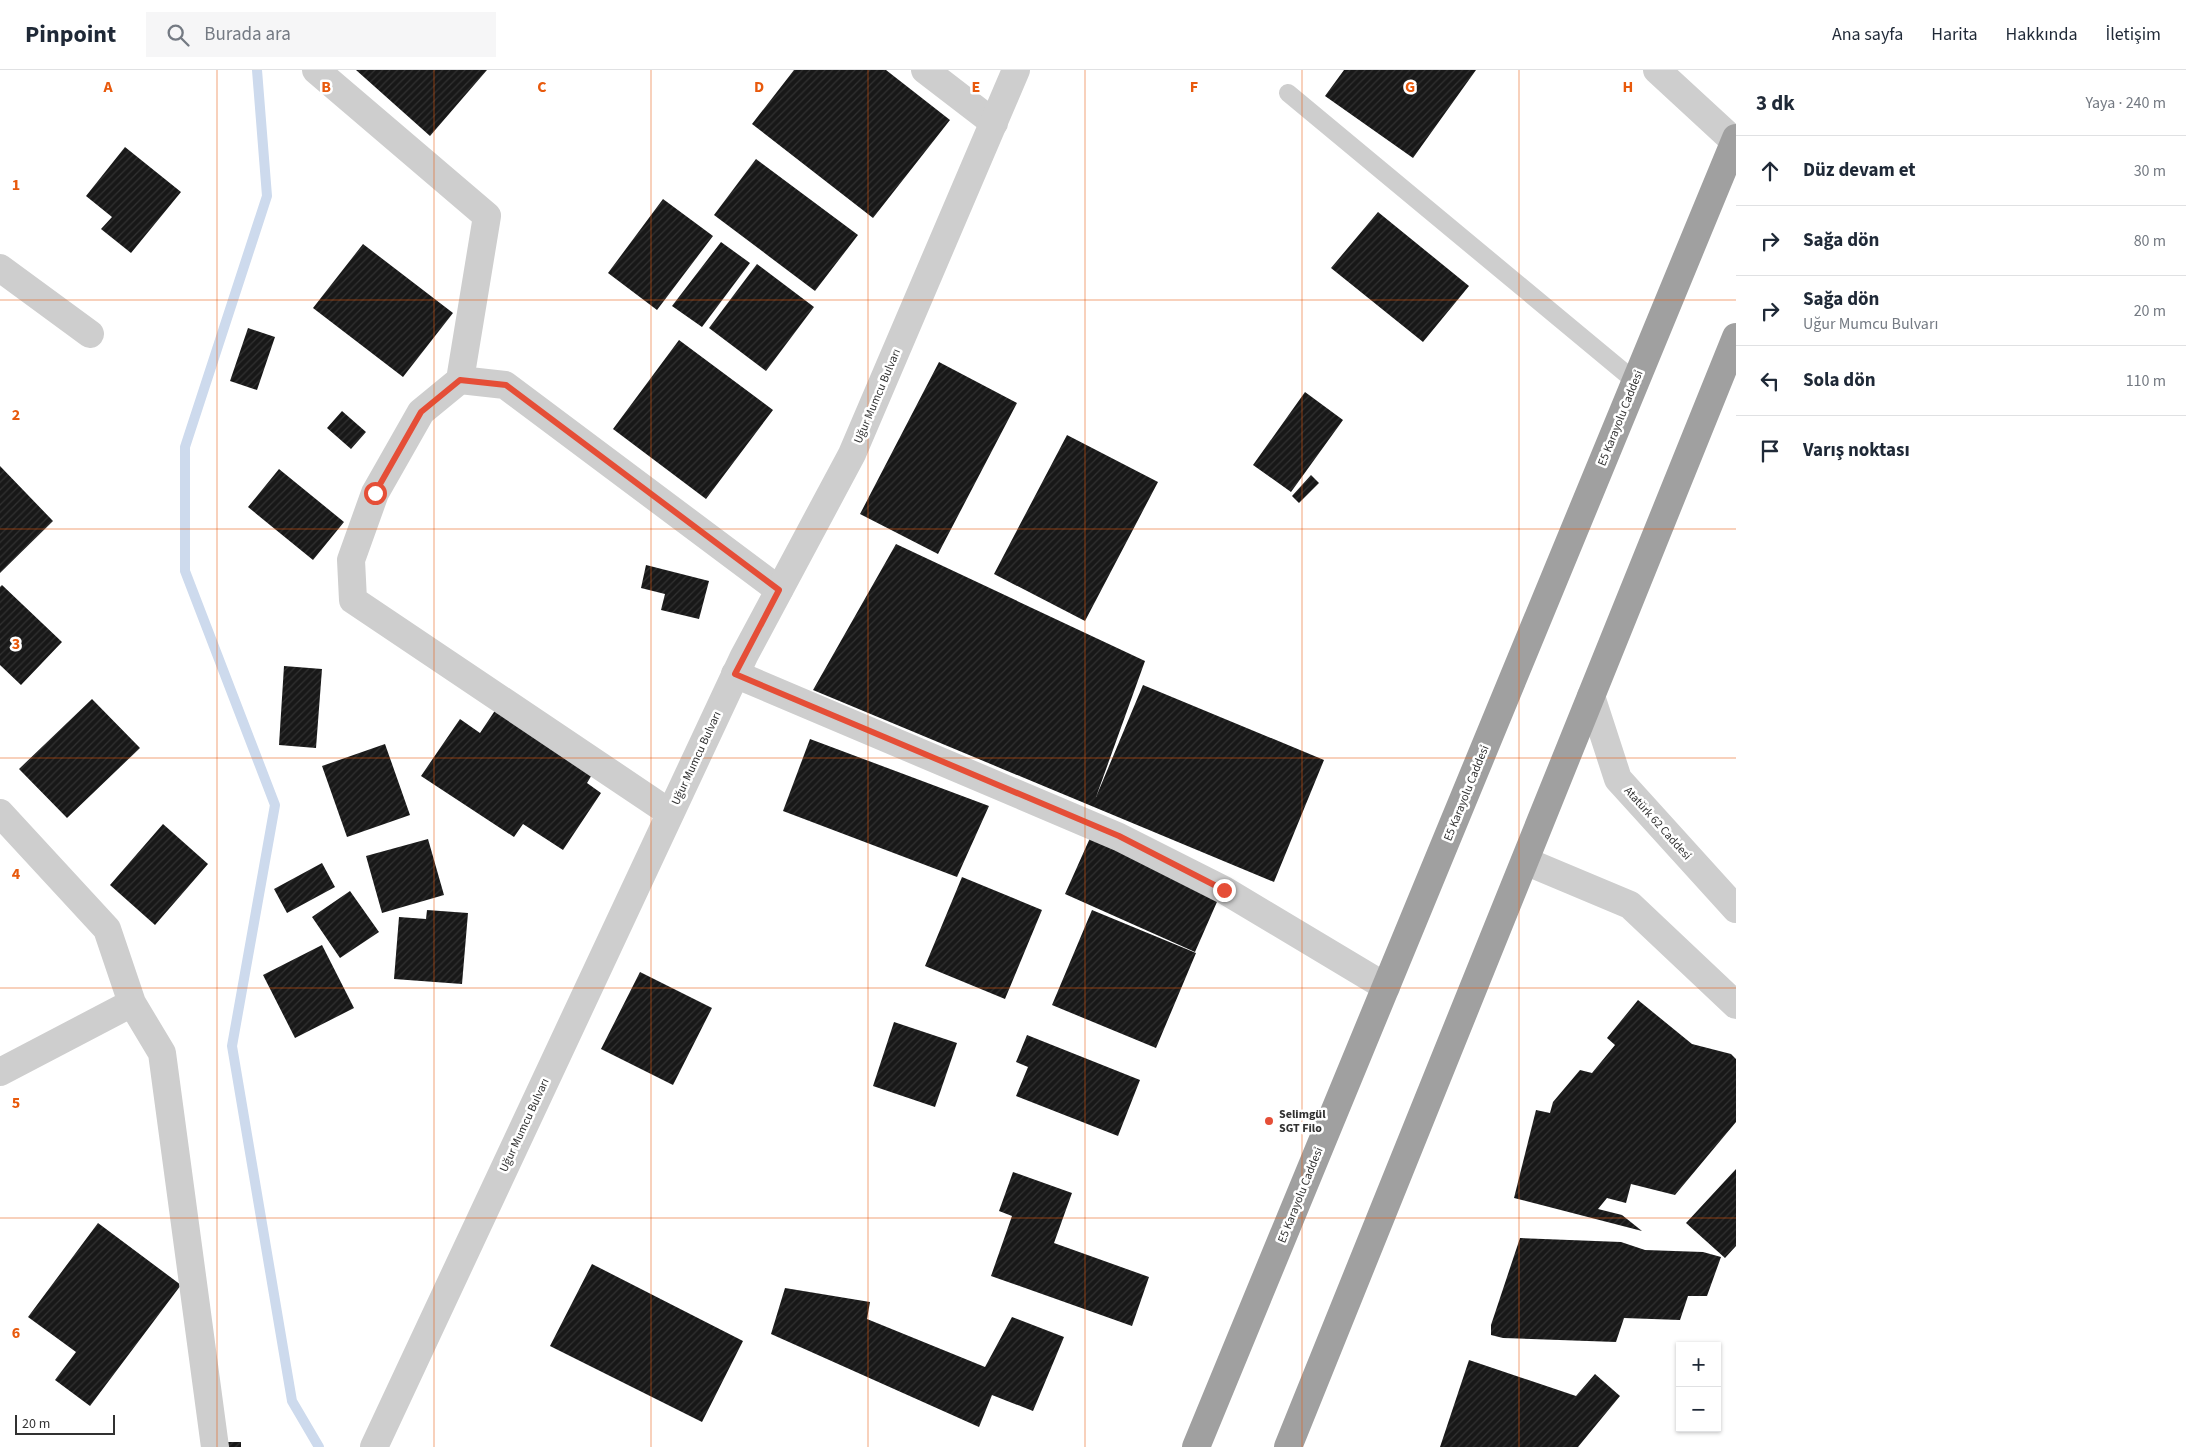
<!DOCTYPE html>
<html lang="tr">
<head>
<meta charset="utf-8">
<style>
  :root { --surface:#fff; --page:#f6f6f7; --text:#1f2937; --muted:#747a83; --line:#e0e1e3 }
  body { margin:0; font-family:"Source Sans 3",sans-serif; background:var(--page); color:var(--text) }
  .controls { position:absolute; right:15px; bottom:15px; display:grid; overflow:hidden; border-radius:0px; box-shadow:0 1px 4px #0004 }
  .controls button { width:45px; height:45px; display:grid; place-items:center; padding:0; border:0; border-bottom:1px solid var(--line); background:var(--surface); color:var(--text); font:25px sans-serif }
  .scale { position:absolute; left:15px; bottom:12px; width:100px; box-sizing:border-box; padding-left:5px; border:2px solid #313131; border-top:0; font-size:14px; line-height:18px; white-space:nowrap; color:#313131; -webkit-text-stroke:4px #fff; paint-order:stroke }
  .stop { position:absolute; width:15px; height:15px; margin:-11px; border:4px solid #e54e37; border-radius:50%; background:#fff }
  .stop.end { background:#e54e37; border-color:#fff; box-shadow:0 1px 5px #0008 }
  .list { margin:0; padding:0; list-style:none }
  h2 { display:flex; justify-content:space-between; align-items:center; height:65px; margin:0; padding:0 20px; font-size:21px }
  h2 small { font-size:16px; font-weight:400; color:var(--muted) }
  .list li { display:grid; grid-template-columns:32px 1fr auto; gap:15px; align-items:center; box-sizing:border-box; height:70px; padding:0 20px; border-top:1px solid var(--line) }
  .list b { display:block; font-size:19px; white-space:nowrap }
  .list p { margin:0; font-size:16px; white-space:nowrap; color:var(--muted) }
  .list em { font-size:16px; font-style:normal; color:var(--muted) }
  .icon { flex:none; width:28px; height:28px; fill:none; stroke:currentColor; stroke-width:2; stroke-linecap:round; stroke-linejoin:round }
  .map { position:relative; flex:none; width:1736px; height:1377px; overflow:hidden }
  header { display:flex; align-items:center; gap:30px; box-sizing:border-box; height:70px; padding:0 25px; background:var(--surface); border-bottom:1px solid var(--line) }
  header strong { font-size:24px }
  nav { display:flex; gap:28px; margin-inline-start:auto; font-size:18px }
  .search { width:350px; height:45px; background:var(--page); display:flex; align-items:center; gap:12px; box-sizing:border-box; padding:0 18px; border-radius:0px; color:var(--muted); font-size:19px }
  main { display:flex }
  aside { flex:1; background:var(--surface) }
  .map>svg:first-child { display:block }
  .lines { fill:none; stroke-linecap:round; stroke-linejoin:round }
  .stream { stroke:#cddaed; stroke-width:10 }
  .building { fill:url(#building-hatch) }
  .service { stroke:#cecece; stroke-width:18 }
  .minor { stroke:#cecece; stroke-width:28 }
  .tertiary { stroke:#cecece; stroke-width:28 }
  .trunk { stroke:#a0a0a0; stroke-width:28 }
  .route { stroke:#e54e37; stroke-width:6 }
  .grid { fill:none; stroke:#e8590c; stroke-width:1; stroke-opacity:0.55 }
  .poi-dot { fill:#e54e37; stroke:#fff; stroke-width:2 }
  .labels { text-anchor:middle; stroke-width:5; stroke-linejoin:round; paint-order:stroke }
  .street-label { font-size:12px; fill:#313131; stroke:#fff }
  .poi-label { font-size:12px; font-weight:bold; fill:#313131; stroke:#fff; text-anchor:start }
  .grid-label { font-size:16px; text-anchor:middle; font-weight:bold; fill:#e8590c; stroke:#fff; stroke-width:5; stroke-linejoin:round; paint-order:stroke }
</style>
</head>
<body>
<header>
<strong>Pinpoint</strong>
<div class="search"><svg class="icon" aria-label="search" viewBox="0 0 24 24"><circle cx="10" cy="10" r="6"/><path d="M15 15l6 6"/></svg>Burada ara</div>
<nav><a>Ana sayfa</a><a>Harita</a><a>Hakkında</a><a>İletişim</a></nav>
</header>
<main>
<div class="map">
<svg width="1736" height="1377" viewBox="0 0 1736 1377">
  <defs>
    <pattern id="building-hatch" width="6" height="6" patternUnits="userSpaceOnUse" patternTransform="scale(1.25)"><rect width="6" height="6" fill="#181818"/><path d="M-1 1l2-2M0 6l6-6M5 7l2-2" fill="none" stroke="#313131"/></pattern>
  </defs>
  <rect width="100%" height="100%" fill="#fff"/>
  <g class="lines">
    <path class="stream" d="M257 0 267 126 185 377V501L275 735 232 976 292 1331 319 1377"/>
  </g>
  <path class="building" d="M356 0H487L430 66Z
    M794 0H886L950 50 873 148 752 54Z
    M1344 0H1476L1413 88 1325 26Z
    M125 77 181 122 131 183 101 159 112 147 86 126Z
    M756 89 858 165 815 221 714 145Z
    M663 129 713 166 657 240 608 203Z
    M1378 142 1469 216 1423 272 1331 198Z
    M721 172 750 193 702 257 672 236Z
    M363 174 453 243 403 307 313 238Z
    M757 194 814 237 766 301 709 258Z
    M248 258 275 267 257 320 230 311Z
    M679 270 773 340 706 429 613 359Z
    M939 292 1017 333 938 484 860 444Z
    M1305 322 1343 350 1291 422 1253 395Z
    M342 341 366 362 351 379 327 358Z
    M1067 365 1158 412 1085 551 994 504Z
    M0 396 53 451 0 503Z
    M279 399 344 452 313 490 248 437Z
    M1311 405 1319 413 1299 433 1292 426Z
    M896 474 1145 591 1096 727 1143 615 1324 690 1274 812 813 620Z
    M646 495 709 511 699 549 661 540 665 524 641 518Z
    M2 515 62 572 21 615 0 595V517Z
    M284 596 322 599 316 678 279 675Z
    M92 629 140 678 67 748 19 699Z
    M496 639 593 703 587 713 601 723 563 780 523 754 514 767 421 706 460 649 480 663Z
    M810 669 989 736 957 807 783 741Z
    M385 674 410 745 347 767 322 696Z
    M163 754 208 794 155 855 110 815Z
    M1090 768 1220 825 1195 882 1065 824Z
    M428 769 444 825 382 843 366 786Z
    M322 793 335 817 287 843 274 819Z
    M962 807 1042 840 1005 929 925 896Z
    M350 821 379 862 340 888 312 847Z
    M427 840 468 843 462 914 394 909 399 847 426 849Z
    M1092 840 1196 883 1156 978 1052 935Z
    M322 875 354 938 295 968 263 905Z
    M640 902 712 938 673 1015 601 979Z
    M1638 930 1692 974 1731 984 1736 989V1052L1675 1125 1631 1114 1626 1133 1607 1128 1598 1139 1622 1145 1642 1161 1514 1128 1536 1040 1550 1043 1553 1032 1580 1000 1592 1003 1615 975 1607 968Z
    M894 952 957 973 935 1037 873 1016Z
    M1027 965 1140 1010 1118 1066 1016 1026 1028 997 1016 992Z
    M1736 1099V1176L1725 1188 1686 1153Z
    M1013 1102 1072 1123 1054 1173 1149 1207 1132 1256 991 1206 1012 1146 999 1141Z
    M98 1153 181 1215 90 1336 55 1310 76 1282 28 1247Z
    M1520 1168 1621 1172 1645 1180 1703 1182 1721 1187 1707 1226H1688L1680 1250 1624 1248 1616 1272 1503 1268 1491 1265V1255Z
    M592 1194 743 1271 702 1352 550 1276Z
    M785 1218 870 1232 867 1249 985 1297 1012 1247 1064 1267 1033 1341 992 1325 979 1357 771 1264Z
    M1469 1290 1576 1326 1595 1304 1620 1326 1578 1377H1440Z
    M224 1372H241V1377H224Z"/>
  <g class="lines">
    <path class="service" d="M1288 23 1636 312"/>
    <path class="minor" d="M316 0 487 146 460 310
      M925 0 994 53
      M1657 0 1735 72
      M0 198 90 264
      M735 604 1119 767 1224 820 1386 917
      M1591 626 1618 709 1736 839
      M0 743 107 859 132 933 162 983 215 1377
      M670 743 353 530 351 490 375 423 421 342 460 310 505 315 779 520
      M1525 791 1630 835 1736 935
      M0 1002 132 933"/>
    <path class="tertiary" d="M374 1377 744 586 852 384 1016 0"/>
    <path class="trunk" d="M1196 1377 1736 68
      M1288 1377 1736 267"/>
  </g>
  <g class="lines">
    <path class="route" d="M375 423 421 342 460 310 506 315 779 520 735 604 1119 766 1224 820"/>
  </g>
  <path class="grid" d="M217 0V1377M434 0V1377M651 0V1377M868 0V1377M1085 0V1377M1302 0V1377M1519 0V1377M0 230H1736M0 459H1736M0 688H1736M0 918H1736M0 1148H1736"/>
  <circle class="poi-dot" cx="1269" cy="1051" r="5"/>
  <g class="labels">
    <g class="street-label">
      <text transform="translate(877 326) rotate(-67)" y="4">Uğur Mumcu Bulvarı</text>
      <text transform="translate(1620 348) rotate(-68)" y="4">E5 Karayolu Caddesi</text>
      <text transform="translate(696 688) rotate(-65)" y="4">Uğur Mumcu Bulvarı</text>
      <text transform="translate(1466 723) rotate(-68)" y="4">E5 Karayolu Caddesi</text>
      <text transform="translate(1658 753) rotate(48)" y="4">Atatürk 62 Caddesi</text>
      <text transform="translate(524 1055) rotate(-65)" y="4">Uğur Mumcu Bulvarı</text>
      <text transform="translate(1300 1125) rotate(-68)" y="4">E5 Karayolu Caddesi</text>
    </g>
    <g class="poi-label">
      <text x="1279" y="1048">Selimgül<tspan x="1279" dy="14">SGT Filo</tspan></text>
    </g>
  </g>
  <g class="grid-label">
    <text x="108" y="22">A</text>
    <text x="326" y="22">B</text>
    <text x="542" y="22">C</text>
    <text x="759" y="22">D</text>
    <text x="976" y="22">E</text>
    <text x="1194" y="22">F</text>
    <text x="1410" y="22">G</text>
    <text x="1628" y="22">H</text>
    <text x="16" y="120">1</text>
    <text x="16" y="350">2</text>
    <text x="16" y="579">3</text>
    <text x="16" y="809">4</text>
    <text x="16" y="1038">5</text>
    <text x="16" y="1268">6</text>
  </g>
</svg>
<div class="controls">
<button>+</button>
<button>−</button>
</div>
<div class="scale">20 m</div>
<div class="stop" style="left:375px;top:423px"></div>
<div class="stop end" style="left:1224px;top:820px"></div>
</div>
<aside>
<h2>3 dk<small>Yaya · 240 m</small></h2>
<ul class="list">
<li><svg class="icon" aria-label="ahead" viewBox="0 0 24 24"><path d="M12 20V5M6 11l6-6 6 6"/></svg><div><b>Düz devam et</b></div><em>30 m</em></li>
<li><svg class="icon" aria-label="right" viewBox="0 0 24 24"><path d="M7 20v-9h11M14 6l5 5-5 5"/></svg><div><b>Sağa dön</b></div><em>80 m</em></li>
<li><svg class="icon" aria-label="right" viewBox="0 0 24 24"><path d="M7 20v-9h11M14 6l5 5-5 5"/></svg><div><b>Sağa dön</b><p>Uğur Mumcu Bulvarı</p></div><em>20 m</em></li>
<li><svg class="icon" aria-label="left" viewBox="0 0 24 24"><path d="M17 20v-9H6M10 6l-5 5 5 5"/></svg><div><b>Sola dön</b></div><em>110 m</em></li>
<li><svg class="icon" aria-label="arrive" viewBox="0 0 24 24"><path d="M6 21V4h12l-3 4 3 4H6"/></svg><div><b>Varış noktası</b></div></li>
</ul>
</aside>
</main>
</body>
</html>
